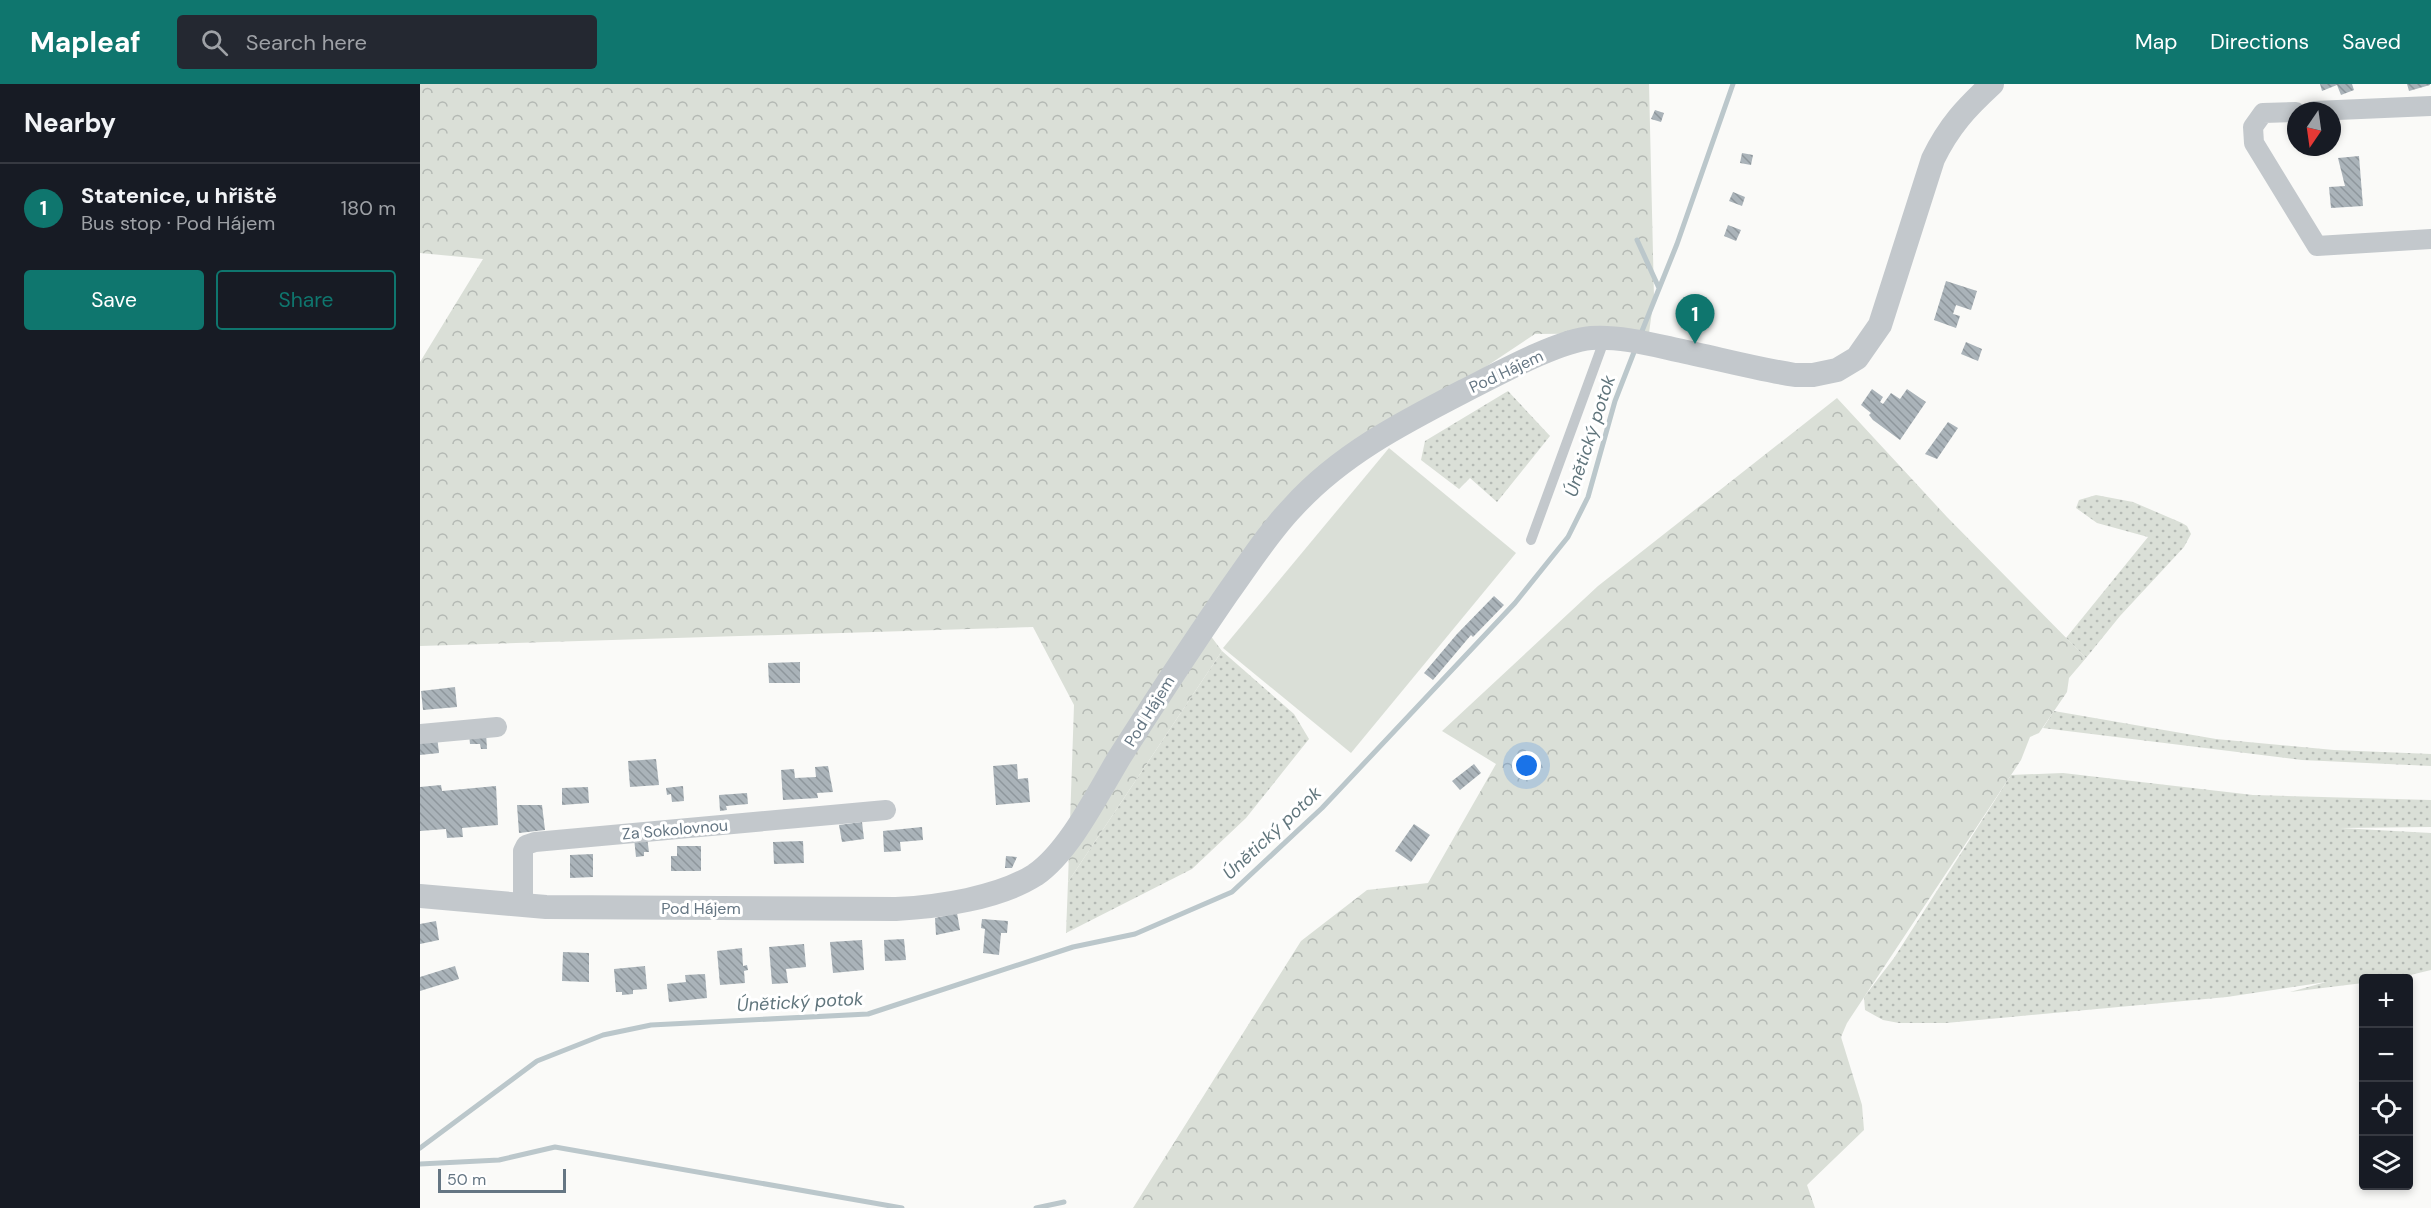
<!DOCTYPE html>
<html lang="en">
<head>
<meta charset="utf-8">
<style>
  :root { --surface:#171b24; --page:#242831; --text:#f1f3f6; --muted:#9ea1a6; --line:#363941; --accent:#0f766e }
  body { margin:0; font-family:"DM Sans",sans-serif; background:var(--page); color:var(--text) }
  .controls { position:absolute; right:18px; bottom:18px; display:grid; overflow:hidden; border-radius:6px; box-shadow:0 3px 9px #0003 }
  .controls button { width:54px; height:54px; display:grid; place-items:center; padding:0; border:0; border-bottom:2px solid var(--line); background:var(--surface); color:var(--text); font:30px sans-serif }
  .compass { position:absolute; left:1867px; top:18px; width:54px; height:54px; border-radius:50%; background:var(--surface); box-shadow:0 3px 9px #0003; rotate:193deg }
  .scale { position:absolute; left:18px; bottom:15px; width:128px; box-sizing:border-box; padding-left:6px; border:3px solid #657683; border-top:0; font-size:16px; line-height:21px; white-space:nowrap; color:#657683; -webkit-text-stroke:4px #fff; paint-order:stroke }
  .you { position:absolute; left:1107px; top:682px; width:21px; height:21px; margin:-15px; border:4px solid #fff; border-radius:50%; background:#1a73e8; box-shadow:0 0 0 9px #1a73e833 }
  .badge { display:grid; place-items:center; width:39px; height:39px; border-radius:50%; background:var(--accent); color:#fff; font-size:20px; font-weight:700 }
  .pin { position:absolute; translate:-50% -50px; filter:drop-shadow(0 2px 3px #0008) }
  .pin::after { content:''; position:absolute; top:32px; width:21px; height:18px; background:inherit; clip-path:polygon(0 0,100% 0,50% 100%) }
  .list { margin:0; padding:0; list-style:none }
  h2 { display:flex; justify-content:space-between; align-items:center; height:78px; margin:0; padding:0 24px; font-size:26px }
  h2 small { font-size:20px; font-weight:400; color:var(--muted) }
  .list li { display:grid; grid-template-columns:39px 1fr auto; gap:18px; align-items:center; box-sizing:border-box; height:90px; padding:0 24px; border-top:2px solid var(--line) }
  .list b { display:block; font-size:22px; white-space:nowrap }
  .list p { margin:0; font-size:20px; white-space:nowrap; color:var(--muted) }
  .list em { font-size:20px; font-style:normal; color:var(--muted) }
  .actions { display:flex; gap:12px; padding:18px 24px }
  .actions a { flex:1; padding:14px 0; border:2px solid var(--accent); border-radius:6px; text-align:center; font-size:21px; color:var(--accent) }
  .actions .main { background:var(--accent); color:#fff }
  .icon { flex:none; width:33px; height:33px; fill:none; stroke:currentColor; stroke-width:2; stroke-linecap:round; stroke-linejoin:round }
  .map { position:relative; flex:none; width:2011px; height:1124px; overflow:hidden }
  header { display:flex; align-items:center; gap:36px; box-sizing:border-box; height:84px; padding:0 30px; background:var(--accent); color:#fff }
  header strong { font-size:28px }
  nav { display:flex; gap:33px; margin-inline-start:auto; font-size:21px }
  .search { width:420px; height:54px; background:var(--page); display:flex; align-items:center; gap:15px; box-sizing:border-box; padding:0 21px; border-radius:6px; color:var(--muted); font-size:22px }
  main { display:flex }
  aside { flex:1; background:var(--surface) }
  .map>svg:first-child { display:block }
  .grass { fill:url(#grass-dots) }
  .forest { fill:url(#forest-crowns) }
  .green { fill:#dadfd7 }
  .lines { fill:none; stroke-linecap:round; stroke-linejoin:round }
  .stream { stroke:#bbc7cb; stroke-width:5 }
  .building { fill:url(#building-back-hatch) }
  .service { stroke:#c3c8cc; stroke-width:10 }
  .minor { stroke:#c3c8cc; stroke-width:20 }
  .tertiary { stroke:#c3c8cc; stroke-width:24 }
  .labels { text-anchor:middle; stroke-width:6; stroke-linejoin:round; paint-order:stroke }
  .street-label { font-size:16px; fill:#657683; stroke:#fff }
  .water-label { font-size:18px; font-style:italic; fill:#60757c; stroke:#fff }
</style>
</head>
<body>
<header>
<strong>Mapleaf</strong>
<div class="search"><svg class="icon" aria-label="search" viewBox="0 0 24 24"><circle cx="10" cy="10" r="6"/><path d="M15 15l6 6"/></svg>Search here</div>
<nav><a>Map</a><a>Directions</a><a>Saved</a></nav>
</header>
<main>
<aside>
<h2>Nearby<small></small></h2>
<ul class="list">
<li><span class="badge">1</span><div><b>Statenice, u hřiště</b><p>Bus stop · Pod Hájem</p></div><em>180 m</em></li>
</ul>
<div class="actions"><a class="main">Save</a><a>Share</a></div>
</aside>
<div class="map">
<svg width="2011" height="1124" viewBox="0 0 2011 1124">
  <defs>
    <pattern id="grass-dots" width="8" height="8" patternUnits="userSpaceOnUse" patternTransform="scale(1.5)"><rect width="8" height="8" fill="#dadfd7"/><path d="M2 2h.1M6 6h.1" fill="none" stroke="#b4b9b4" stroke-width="1.8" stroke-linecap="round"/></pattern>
    <pattern id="forest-crowns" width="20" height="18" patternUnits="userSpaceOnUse" patternTransform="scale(1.5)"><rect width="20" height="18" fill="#dadfd7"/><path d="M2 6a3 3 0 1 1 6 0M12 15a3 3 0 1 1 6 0" fill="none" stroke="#b4b9b4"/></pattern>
    <pattern id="building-back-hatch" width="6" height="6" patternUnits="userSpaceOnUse" patternTransform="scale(1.5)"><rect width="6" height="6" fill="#aab3b9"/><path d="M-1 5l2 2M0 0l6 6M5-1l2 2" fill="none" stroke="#8e969c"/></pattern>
  </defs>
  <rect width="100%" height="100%" fill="#fafaf8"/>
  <path class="grass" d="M1088 307 1130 352 1077 418 1050 394 1039 405 1001 376 1005 357Z
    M1676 411 1713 418 1762 439 1767 442 1771 450 1764 463 1700 532 1666 574 1646 554 1728 453 1677 439 1656 424 1659 416Z
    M802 567 874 630 889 655 826 734 772 785 646 849 648 798Z
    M1634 627 1796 655 1914 666 2011 670V682L1882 676 1623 644Z
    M1643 689 1833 711 2011 716V743L1920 744 2011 749V886L1978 894H1944L1943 899 1870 908 1906 898 1807 913 1526 939H1479L1463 936 1445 926 1444 913 1474 874 1591 691Z"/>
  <path class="forest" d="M0 0H1229L1234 213 1229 249 1115 250 912 385 778 535 802 567 648 798 654 621 613 543 0 562V278L63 175 0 169Z
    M1417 314 1527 433 1666 574 1649 594 1647 608 1619 649 1610 653 1601 676 1427 939 1421 953 1442 1021 1444 1046 1387 1101 1395 1124H713L881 857 947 806 1008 799 1076 680 1022 647 1178 502Z"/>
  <path class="green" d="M969 364 1096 469 931 669 803 564Z"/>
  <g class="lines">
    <path class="stream" d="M1217 156 1239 204
      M1220 252 1257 160 1313 0
      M0 1064 117 977 183 951 231 941 448 930 653 863 715 850 812 808 902 724 1095 519 1148 453 1168 413 1195 317 1216 263
      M0 1080 79 1076 135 1063 482 1124
      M616 1124 644 1118"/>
  </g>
  <path class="building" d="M1900 0H1932L1934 6 1921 11 1917 1 1902 7Z
    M1987 0H2010V1L1989 7Z
    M1235 26 1244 29 1241 38 1231 35Z
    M1322 69 1333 71 1331 81 1320 79Z
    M1939 72 1943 122 1911 124 1909 103 1925 102 1918 74Z
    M1313 108 1325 113 1322 122 1309 117Z
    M1308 141 1321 146 1316 157 1304 152Z
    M1526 197 1557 207 1551 226 1536 221 1533 230 1540 232 1536 244 1514 236Z
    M1546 258 1562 265 1558 277 1541 270Z
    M1452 305 1463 313 1460 318 1463 320 1471 309 1480 315 1487 305 1506 318 1480 356 1453 336 1449 331 1451 329 1441 321Z
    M1528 338 1538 344 1517 375 1505 370Z
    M1074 512 1084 521 1053 553 1051 551 1013 596 1004 589 1037 550Z
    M380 578V599H349L348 579Z
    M35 603 37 623 3 626 1 607Z
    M66 649 67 665H61L60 660H50L49 650Z
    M17 652 19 669 0 671V654Z
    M236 675 239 701 210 703 208 677Z
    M597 680 598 695 608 694 610 718 576 721 573 682Z
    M1054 680 1061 689 1040 706 1032 697Z
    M408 682 413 708 397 709 398 714 363 716 361 686 374 685 375 694 396 693 395 683Z
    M21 701 22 707 76 702 78 741 42 744 43 753 27 754 26 745 0 747V703Z
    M263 702 264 717 252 718 251 710 247 711 246 704Z
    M168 703 169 719 142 721V704Z
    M327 709 328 720 306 722 307 726 300 727 299 711Z
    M97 721H122L125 746 99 749Z
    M442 738 444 755 422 758 419 741Z
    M994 740 1010 751 991 778 975 767Z
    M502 743 503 756 480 758 481 767 464 768 463 747Z
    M227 753 229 768H224V772L216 773 214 754Z
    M383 757 384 779 354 780 353 758Z
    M257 762H281V787H251V772H257Z
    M173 770V793L150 794V771Z
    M586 772 597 773 592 784H585Z
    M537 829 540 846 516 851 515 834Z
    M562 835 588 837 587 849H581L579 871 563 869 565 845 561 844Z
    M16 837 19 856 0 860V840Z
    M484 855 486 876 465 877 464 856Z
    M442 856 444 886 413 889 410 858Z
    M384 860 386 883 366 885 368 899 352 900 349 863Z
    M322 864 323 882 327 881 328 886 324 887 325 899 300 901 297 867Z
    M143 868 169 869V898L142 897Z
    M35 882 39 895 0 907V893Z
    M225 882 227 905 213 906V910L202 911V908H196L194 885Z
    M285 890 287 914 249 918 247 900 266 898 265 891Z"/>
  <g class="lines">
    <path class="service" d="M1111 456 1185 254"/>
    <path class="minor" d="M1894 27 2011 22
      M1876 28 1843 29 1833 43 1834 59 1897 162 2011 155
      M0 650 77 643
      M103 822V767L106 761 115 758 466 726"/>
    <path class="tertiary" d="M0 812 126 823 476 825C518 823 579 814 615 791 649 768 678 709 699 674 734 619 770 564 807 510 828 481 848 449 873 423 920 371 982 339 1044 307 1076 291 1137 257 1171 254 1199 252 1230 260 1257 266 1296 274 1336 285 1375 291H1393L1417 286 1437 274 1460 241 1513 75C1529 42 1546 24 1572 0"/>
  </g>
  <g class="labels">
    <g class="street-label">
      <text transform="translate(1086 287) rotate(-25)" y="6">Pod Hájem</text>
      <text transform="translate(729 627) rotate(-58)" y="6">Pod Hájem</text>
      <text transform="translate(255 745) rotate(-5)" y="6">Za Sokolovnou</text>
      <text x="281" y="830">Pod Hájem</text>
    </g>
    <g class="water-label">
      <text transform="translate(1170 352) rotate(-72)" y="6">Únětický potok</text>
      <text transform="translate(852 749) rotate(-43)" y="6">Únětický potok</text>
      <text transform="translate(380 918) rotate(-3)" y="6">Únětický potok</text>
    </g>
  </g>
</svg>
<div class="controls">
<button>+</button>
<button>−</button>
<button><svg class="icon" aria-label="locate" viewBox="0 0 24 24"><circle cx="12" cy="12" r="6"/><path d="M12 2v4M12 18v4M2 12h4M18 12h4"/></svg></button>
<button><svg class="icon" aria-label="layers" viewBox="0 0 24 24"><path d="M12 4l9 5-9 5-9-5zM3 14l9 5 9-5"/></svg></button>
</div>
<svg class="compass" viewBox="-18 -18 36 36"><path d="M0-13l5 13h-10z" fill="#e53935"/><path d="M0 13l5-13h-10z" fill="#9ea1a6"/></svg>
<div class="scale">50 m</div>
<div class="you"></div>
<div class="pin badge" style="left:1275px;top:260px">1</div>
</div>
</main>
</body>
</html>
